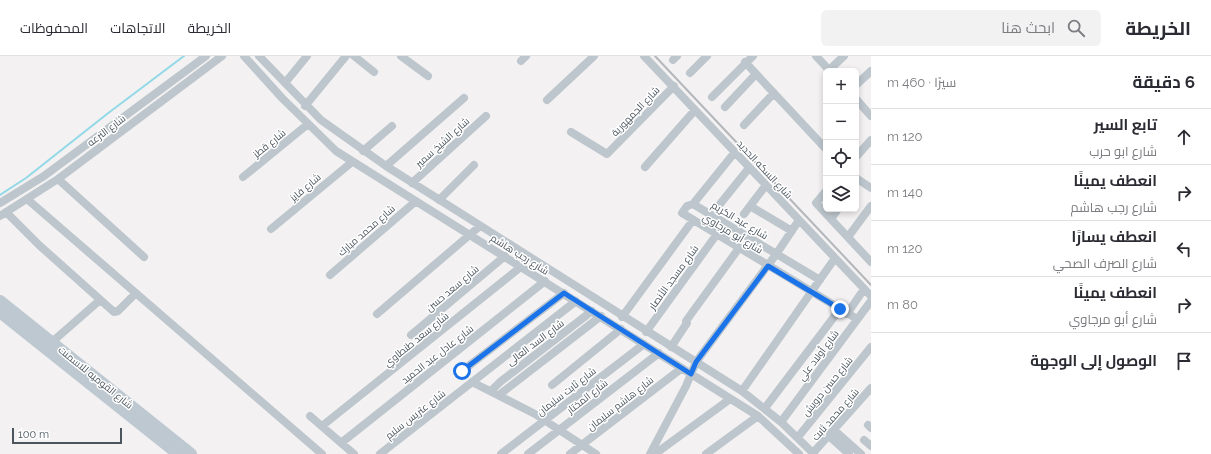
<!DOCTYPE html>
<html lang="ar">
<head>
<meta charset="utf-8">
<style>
  :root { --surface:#fff; --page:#f2f2f3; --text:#2b2b33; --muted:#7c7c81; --line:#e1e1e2 }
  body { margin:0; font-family:Raleway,Cairo,sans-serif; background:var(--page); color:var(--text); direction:rtl }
  .controls { position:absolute; right:12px; top:12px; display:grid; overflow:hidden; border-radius:6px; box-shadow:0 2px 6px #0003 }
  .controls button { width:36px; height:36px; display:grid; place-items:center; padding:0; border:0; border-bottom:1px solid var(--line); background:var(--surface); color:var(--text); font:20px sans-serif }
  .scale { position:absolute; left:12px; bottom:10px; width:110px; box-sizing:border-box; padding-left:4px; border:2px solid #4a555e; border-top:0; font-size:11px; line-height:14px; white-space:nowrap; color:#4a555e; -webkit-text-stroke:3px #fff; paint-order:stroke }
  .stop { position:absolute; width:12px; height:12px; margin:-9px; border:3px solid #1a73e8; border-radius:50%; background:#fff }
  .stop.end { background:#1a73e8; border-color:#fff; box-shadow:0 1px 4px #0008 }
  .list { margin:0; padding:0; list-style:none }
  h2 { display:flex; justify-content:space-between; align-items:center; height:52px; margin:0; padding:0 16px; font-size:17px }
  h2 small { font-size:13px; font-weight:400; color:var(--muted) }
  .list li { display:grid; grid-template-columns:26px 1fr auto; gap:12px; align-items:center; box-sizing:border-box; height:56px; padding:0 16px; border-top:1px solid var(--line) }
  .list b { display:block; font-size:15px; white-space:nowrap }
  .list p { margin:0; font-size:13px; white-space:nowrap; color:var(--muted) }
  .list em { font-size:13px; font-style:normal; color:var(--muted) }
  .icon { flex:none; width:22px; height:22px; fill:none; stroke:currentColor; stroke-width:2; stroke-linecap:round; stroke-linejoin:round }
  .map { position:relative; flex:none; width:871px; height:398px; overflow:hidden; direction:ltr }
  header { display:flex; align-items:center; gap:24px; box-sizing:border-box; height:56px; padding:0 20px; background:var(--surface); border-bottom:1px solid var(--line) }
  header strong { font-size:19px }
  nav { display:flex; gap:22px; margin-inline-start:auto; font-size:14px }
  .search { width:280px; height:36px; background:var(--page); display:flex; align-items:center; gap:10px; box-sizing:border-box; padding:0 14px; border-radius:6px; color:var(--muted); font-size:15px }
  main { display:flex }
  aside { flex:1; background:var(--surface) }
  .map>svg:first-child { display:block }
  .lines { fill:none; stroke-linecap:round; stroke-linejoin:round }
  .stream { stroke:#92d9e8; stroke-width:2 }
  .street { stroke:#bdc6cd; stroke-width:8 }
  .secondary { stroke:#bec8d1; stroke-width:12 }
  .rail { stroke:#b3b6bb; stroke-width:2 }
  .route { stroke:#1a73e8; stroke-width:5 }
  .labels { text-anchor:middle; stroke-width:3; stroke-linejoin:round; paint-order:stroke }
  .street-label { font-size:10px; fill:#4a555e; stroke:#fff }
</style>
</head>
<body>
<header>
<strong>الخريطة</strong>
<div class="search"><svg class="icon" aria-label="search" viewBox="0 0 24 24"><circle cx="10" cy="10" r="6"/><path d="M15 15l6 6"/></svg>ابحث هنا</div>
<nav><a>الخريطة</a><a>الاتجاهات</a><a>المحفوظات</a></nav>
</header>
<main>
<aside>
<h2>6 دقيقة<small>سيرًا · 460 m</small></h2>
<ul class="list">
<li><svg class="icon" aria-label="ahead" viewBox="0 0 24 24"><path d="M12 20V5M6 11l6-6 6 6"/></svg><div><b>تابع السير</b><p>شارع ابو حرب</p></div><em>120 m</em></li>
<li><svg class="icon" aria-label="right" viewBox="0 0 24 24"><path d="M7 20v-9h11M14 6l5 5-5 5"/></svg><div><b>انعطف يمينًا</b><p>شارع رجب هاشم</p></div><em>140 m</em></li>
<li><svg class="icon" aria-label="left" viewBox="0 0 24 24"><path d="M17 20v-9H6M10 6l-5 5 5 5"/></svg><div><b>انعطف يسارًا</b><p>شارع الصرف الصحي</p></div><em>120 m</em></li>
<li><svg class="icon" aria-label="right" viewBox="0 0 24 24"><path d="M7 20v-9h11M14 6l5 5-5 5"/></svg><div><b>انعطف يمينًا</b><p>شارع أبو مرجاوي</p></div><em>80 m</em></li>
<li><svg class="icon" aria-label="arrive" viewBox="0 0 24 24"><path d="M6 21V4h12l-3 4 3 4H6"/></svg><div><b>الوصول إلى الوجهة</b></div></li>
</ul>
</aside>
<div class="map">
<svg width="871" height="398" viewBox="0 0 871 398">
  <rect width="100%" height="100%" fill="#f3f1f1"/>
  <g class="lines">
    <path class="stream" d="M0 139 26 122 107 58 184 0"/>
    <path class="street" d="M244 0 282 42 336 95 758 360 799 398
      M259 0 321 64 386 110 742 335 781 366 814 398
      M354 0 374 16
      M401 0 428 20
      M644 0 871 240
      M816 0 830 15
      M673 4 677 0
      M521 5 526 0
      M745 6 826 93
      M829 14 844 0
      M690 17 707 0
      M285 27 307 0
      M856 29 871 15
      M712 41 753 0
      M856 43 871 60
      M547 44 594 0
      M305 50 346 0
      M725 51 756 18
      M744 69 774 37
      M571 76 607 98 674 30
      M363 95 392 70
      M735 96 693 148 687 150 682 157 857 263
      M856 101 871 84
      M386 110 464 42
      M645 111 695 54
      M243 121 308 68
      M856 122 871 132
      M58 123 144 201
      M412 127 486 60
      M826 135 816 147 871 206
      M27 143 322 398
      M439 144 474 109
      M0 147 44 120 206 0
      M693 148 820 224
      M720 148 749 112
      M750 150 792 175
      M6 156 39 189 114 256 118 255 136 237
      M744 158 766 129
      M0 160 58 123 222 0
      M831 163 838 153
      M271 173 352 106
      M848 181 871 150
      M330 219 416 145
      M377 258 480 170
      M847 258 864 233
      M622 261 693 164
      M646 276 717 178
      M411 279 505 200
      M52 286 100 244
      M671 291 687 267 686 265 739 192
      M462 315 564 237
      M472 326 535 358 596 398
      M552 329 621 273
      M491 335 500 326 592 255
      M742 335 835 202
      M499 339 601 260
      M765 352 840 253
      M310 360 354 398
      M781 366 871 245
      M868 369 871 372
      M322 370 522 210
      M834 374 861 398
      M829 380 849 398
      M798 381 871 291
      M864 384 871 390
      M341 387 545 225
      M813 397 871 332
      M380 398 576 245
      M501 398 644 288
      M528 398 659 297
      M570 398 682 312
      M650 398 686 330 696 306 777 197 799 164
      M655 398 730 343
      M706 398 758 360"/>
    <path class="secondary" d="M0 245 191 398
      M0 256 178 398"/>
    <path class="rail" d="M655 0 871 229"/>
  </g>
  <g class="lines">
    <path class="route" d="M462 315 564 237 691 318 696 306 768 210 840 253"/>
  </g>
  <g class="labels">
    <g class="street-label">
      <text transform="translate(635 55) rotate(-46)" y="4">شارع الجمهورية</text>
      <text transform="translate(106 74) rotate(-37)" y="4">شارع الترعه</text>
      <text transform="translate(442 86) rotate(-42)" y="4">شارع الشيخ سمير</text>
      <text transform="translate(269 87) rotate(-39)" y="4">شارع قطز</text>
      <text transform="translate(765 113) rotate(47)" y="4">شارع السكه الحديد</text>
      <text transform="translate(305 131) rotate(-40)" y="4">شارع فايز</text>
      <text transform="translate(740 164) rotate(31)" y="4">شارع عبد الكريم</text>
      <text transform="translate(366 174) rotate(-41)" y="4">شارع محمد مبارك</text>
      <text transform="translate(733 177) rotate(31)" y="4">شارع أبو مرجاوي</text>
      <text transform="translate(520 198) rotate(32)" y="4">شارع رجب هاشم</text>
      <text transform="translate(673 221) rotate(-54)" y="4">شارع مسجد الأنصار</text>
      <text transform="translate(452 232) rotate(-40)" y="4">شارع سعد حسن</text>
      <text transform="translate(416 283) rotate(-39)" y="4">شارع سعد طنطاوي</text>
      <text transform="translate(535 286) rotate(-37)" y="4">شارع السد العالى</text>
      <text transform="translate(437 298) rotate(-38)" y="4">شارع عادل عبد الحميد</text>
      <text transform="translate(818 299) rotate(-53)" y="4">شارع أولاد علي</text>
      <text transform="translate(96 321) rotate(39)" y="4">شارع القوميه للاسمنت</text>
      <text transform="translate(827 330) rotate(-51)" y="4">شارع حسن درويش</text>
      <text transform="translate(566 335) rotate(-38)" y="4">شارع ثابت سليمان</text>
      <text transform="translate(587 340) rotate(-38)" y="4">شارع المختار</text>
      <text transform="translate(620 347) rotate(-38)" y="4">شارع هاشم سليمان</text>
      <text transform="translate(415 358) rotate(-38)" y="4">شارع عتريس سليم</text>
      <text transform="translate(835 358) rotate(-49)" y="4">شارع محمد ثابت</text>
    </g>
  </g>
</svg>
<div class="controls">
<button>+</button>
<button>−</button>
<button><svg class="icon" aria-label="locate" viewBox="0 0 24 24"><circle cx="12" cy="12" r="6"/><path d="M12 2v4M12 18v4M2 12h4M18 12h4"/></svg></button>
<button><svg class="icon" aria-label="layers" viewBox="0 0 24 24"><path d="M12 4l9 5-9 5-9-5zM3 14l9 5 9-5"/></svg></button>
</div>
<div class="scale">100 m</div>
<div class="stop" style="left:462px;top:315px"></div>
<div class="stop end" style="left:840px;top:253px"></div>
</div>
</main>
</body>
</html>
